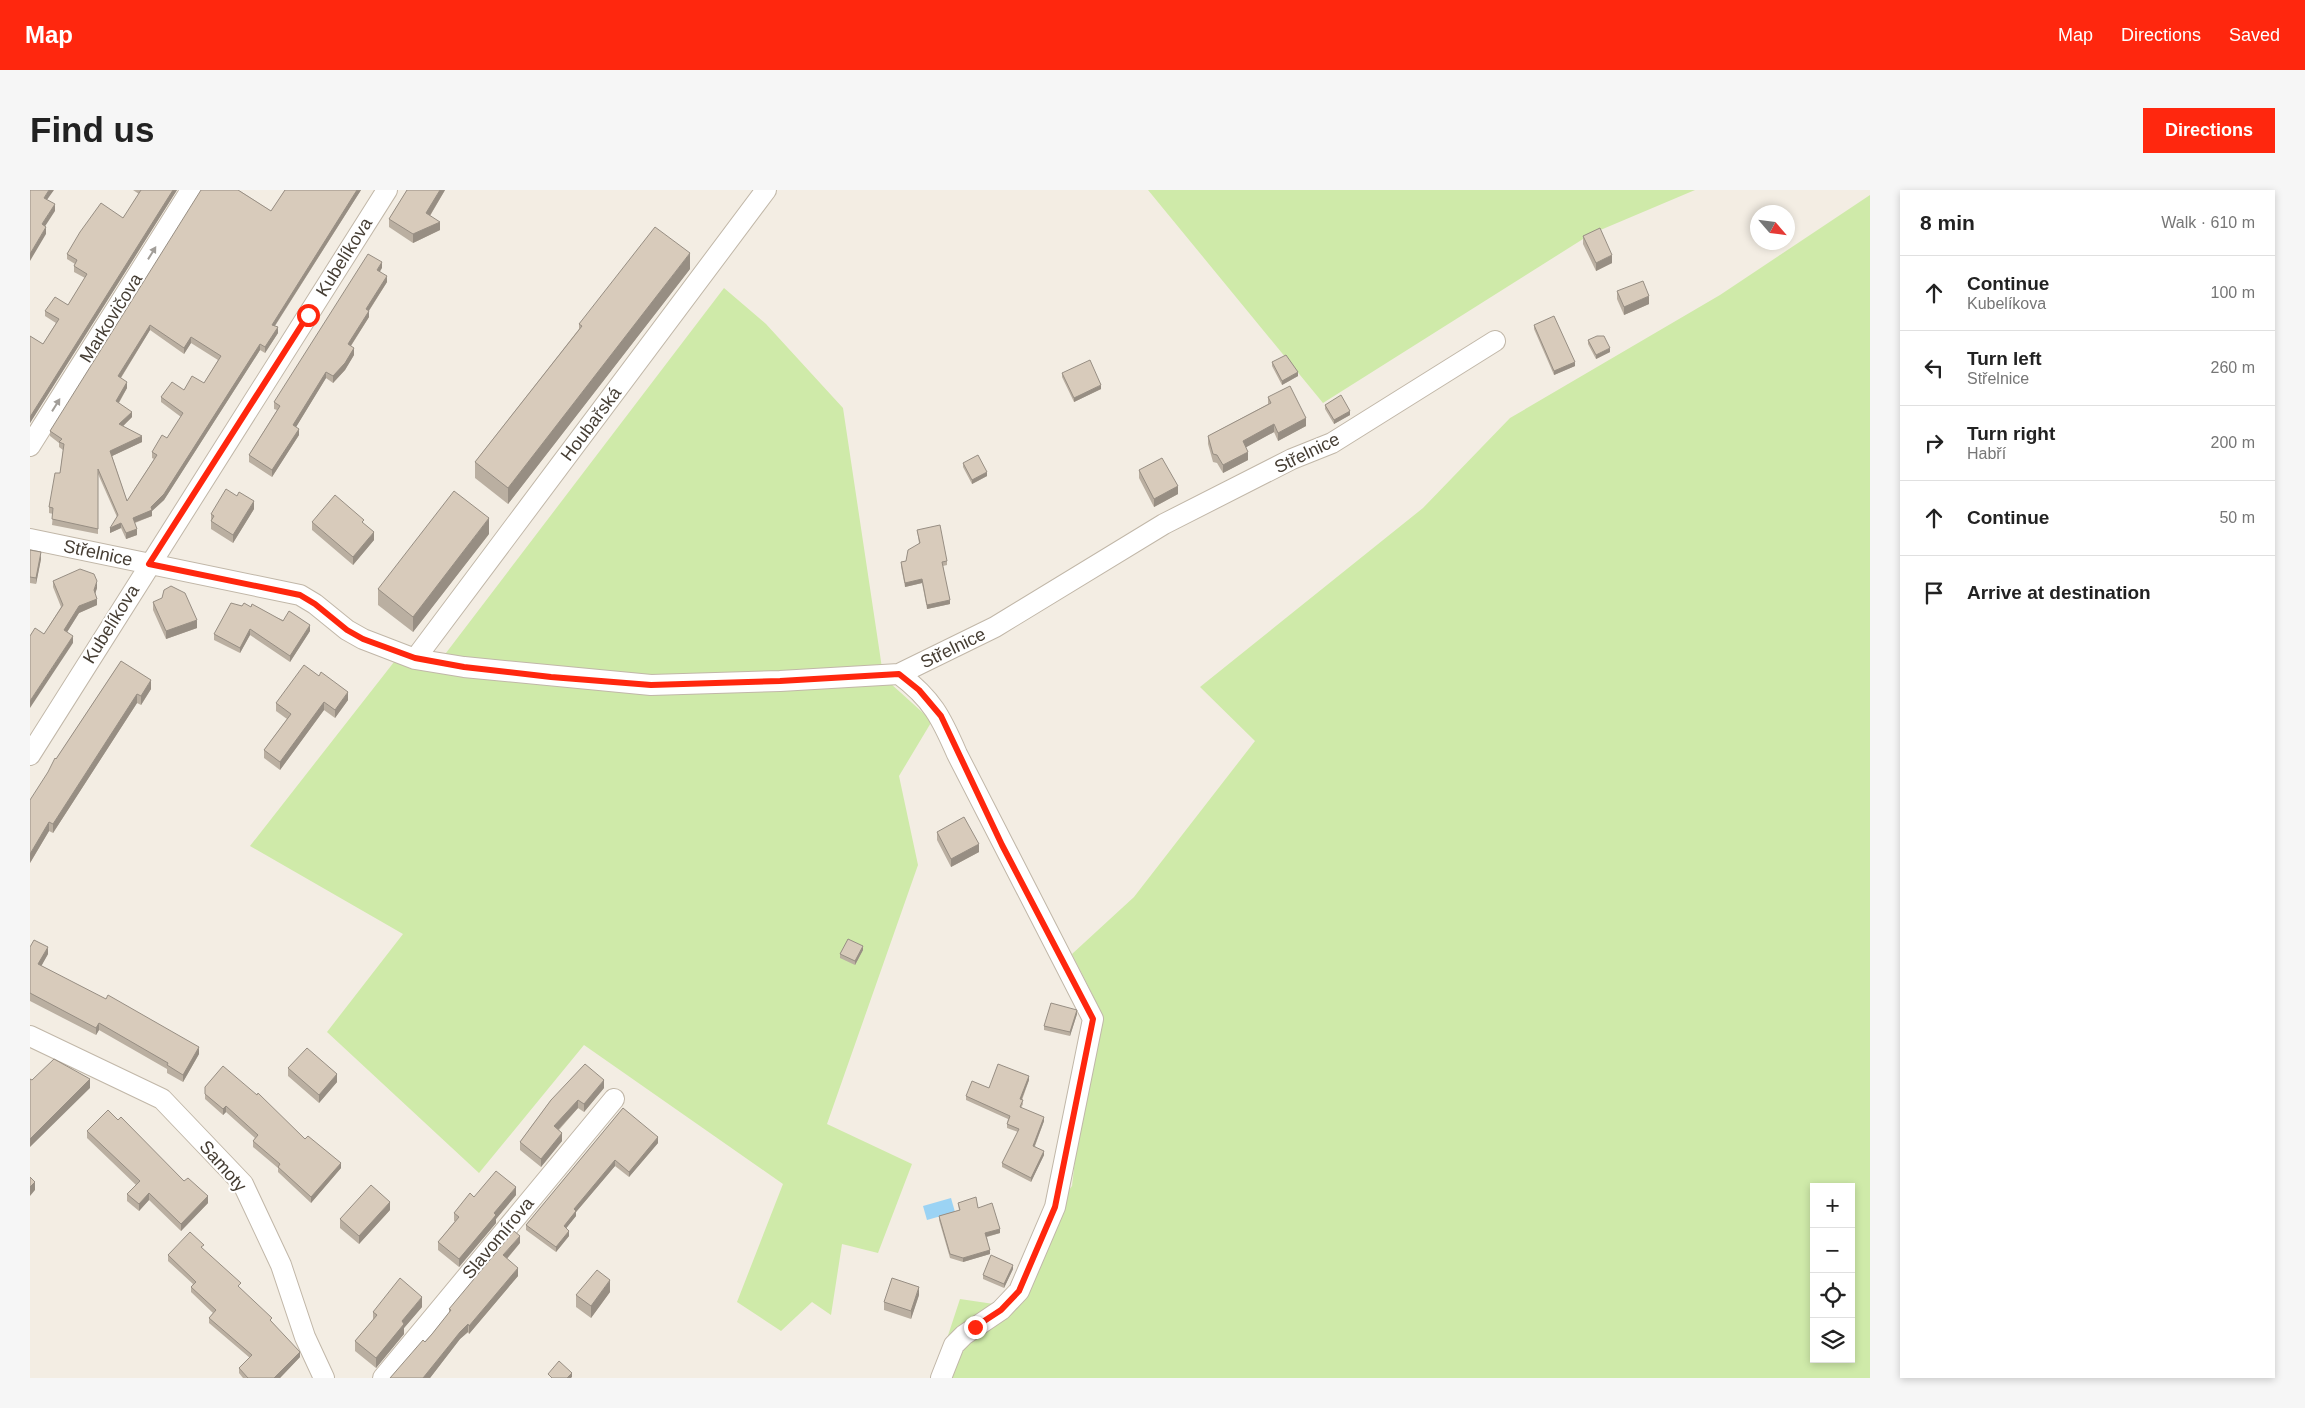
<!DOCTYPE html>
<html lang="en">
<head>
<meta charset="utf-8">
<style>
  :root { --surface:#fff; --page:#f6f6f6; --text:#222; --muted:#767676; --line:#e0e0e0; --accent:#ff270e }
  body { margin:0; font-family:Helvetica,sans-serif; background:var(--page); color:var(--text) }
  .controls { position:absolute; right:15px; bottom:15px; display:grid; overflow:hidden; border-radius:0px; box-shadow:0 2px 8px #0003 }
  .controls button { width:45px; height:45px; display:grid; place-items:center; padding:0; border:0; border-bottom:1px solid var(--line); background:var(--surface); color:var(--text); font:25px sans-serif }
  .compass { position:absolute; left:1720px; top:15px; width:45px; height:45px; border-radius:50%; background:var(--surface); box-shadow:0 2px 8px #0003; rotate:118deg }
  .stop { position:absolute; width:15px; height:15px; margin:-11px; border:4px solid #ff270e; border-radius:50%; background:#fff }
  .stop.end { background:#ff270e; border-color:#fff; box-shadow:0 1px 5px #0008 }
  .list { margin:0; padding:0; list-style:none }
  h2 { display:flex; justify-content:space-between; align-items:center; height:65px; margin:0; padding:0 20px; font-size:21px }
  h2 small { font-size:16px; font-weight:400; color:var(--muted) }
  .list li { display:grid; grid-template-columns:32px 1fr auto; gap:15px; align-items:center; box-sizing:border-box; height:75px; padding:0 20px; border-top:1px solid var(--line) }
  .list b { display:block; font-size:19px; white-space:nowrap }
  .list p { margin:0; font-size:16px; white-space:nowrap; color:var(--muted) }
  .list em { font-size:16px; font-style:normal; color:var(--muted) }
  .icon { flex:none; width:28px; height:28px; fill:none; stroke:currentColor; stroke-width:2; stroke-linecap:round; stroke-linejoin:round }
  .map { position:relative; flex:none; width:1840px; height:1188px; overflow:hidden; border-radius:0px }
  header { display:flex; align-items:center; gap:30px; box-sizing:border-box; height:70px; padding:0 25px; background:var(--accent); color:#fff }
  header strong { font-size:24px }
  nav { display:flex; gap:28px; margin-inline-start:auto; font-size:18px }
  .intro { display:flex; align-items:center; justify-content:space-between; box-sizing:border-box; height:120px; padding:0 30px }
  h1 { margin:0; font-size:35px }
  .button { padding:12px 22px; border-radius:0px; background:var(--accent); color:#fff; font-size:18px; font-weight:700 }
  main { display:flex; gap:30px; padding:0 30px }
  aside { flex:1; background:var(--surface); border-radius:0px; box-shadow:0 2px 8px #0003 }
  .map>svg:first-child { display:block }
  .green { fill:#cfeaa9; fill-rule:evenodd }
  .water { fill:#9bd3f4 }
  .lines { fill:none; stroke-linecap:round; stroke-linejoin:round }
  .minor-casing { stroke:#c1b7a8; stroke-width:22 }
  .minor { stroke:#fff; stroke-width:20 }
  .wall { fill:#baafa1; fill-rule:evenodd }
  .shaded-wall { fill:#978e83 }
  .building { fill:#d8cbbb; stroke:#978e83; fill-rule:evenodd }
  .oneway { fill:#a29e99 }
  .route { stroke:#ff270e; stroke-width:6 }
  .labels { text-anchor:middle; stroke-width:4; stroke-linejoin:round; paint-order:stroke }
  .street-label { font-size:18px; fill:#453d33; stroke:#fff }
</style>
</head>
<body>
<header>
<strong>Map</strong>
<nav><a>Map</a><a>Directions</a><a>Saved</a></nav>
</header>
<div class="intro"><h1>Find us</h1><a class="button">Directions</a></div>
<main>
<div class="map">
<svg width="1840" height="1188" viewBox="0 0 1840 1188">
  <rect width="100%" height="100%" fill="#f3ede3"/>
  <path class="green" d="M1118 0H1665L1561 44 1293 213Z
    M1840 5V1188H904L930 1109 984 1117 1019 1027 1042 996 1052 906 1073 826 1042 764 1104 707 1225 551 1170 497 1393 318 1480 228 1690 105ZM1784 997H1821V1169H1784Z
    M694 98 736 134 813 218 852 478 860 493 902 531 869 586 888 675 797 934 882 974 848 1063 812 1054 801 1125 782 1112 751 1141 707 1112 753 994 554 855 449 983 297 842 373 744 220 656 364 472 403 480Z"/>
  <path class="water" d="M921 1008 925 1022 897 1030 893 1016Z"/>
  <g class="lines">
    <g class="minor-casing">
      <path id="minor" d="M0 256 161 0
        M0 349 270 405 285 414 317 440 333 449 385 469 434 477 621 495 750 491 869 484 965 437 1134 334 1262 269 1302 253 1465 151
        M385 469 736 0
        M869 484C902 509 911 527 927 564L1063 829 1025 1017 989 1101 971 1120 934 1145 924 1155 911 1188
        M0 565 357 0
        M0 846 132 909 213 994 251 1075 275 1147 294 1188
        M353 1188 584 909"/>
    </g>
    <use href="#minor" class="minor"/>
  </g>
  <path class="wall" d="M103 0H147L0 233V146L13 154 26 133 15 126V121L38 115 55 88 44 82V76L45 74 37 69V64L93 28 109 4Z
    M255 0H331L245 136 248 143 235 163 230 160 134 310 122 321V326L105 333 107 345 96 349 91 338 80 343 87 327 68 284V344L22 335 23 324 19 323V317L30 283 33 260 29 257V253L20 246V241L210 1 241 21ZM120 140 154 164 161 153 188 170 174 193 131 207V212L151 227 137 248 122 262V268L124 269 97 311 82 266 112 252 93 236 102 227 89 213 97 198 91 188Z
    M377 0H415L400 26 410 40 383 53 359 37V29Z
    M1553 46 1582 73 1566 81 1553 54Z
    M352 78 350 81 357 92 339 121V127L321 156 324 165 315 180 303 193 296 188 266 237 269 245 242 287 219 272V265L247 220 244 219V212Z
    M660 79 478 314 445 288V272L549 139V134Z
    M1587 101 1619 114 1594 125 1587 109Z
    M1504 135 1545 176 1524 185 1504 139Z
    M1558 150 1580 162 1566 169 1558 154Z
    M1242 172 1268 186 1252 195 1242 176Z
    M1032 183 1071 199 1044 212 1032 187Z
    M1238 207 1276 236 1248 251 1244 242 1216 257 1218 270 1193 283 1187 273 1183 272 1178 254V246L1238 214Z
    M1295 215 1320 225 1304 234 1295 219Z
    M933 273 957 286 942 294 933 277Z
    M1109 280 1148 304 1124 317 1109 288Z
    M224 319 203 353 181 339V324Z
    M282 332 344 350 323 375 282 340Z
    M887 340 917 371V375L913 376 920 414 897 419 892 393 875 397 871 376V372L876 371 889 353Z
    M459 344 383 442 348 415V399Z
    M0 360 11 369 6 394 0 393Z
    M23 391 67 398 65 404 67 415 49 423 37 442 43 453 14 444 31 417 23 397Z
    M123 412 167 438 136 449 123 420Z
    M221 417 280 441 260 472 220 445 210 463 184 450V444Z
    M91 471 121 499 111 515 107 513 23 643 19 641 0 673 26 569Z
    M318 510 305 528 294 520 250 580 234 568V560L257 529 246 521V513Z
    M907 642 949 662 921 677 907 650Z
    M0 757 18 764 11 776 169 864 153 892 137 883V879L69 840 66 845 0 811Z
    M833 760 825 775 810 768V764Z
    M1047 824 1040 846 1014 840V836Z
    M258 878 307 892 289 913 258 886Z
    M999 890 992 910 993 914 991 918 1014 931 1005 956 1014 965 1001 992 972 977V973L988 942 977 938V934L978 929 936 910V906L959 898Z
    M175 897 275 949 311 978 281 1013 248 982V978L223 957V951L225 948 196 922 193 925 175 909Z
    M574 898 554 922 548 918 529 940 532 951 511 977 490 960V952L521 910Z
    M593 918 628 953 599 987 585 976 546 1022V1026L536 1038 539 1046 526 1062 496 1040V1035Z
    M57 941 154 991 178 1013 151 1041 119 1010 109 1021 97 1011V1004L106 995 57 948Z
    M486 1005 466 1029V1033L429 1077 408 1060V1052L425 1031H424V1023L444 1007Z
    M928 1013 948 1018 970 1043 957 1047 960 1064 933 1072 920 1068 909 1030V1026L929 1020Z
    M360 1020 329 1054 310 1038V1029Z
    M490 1053 477 1069 488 1086 439 1144 438 1142 430 1149 400 1188H360L402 1144 419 1123V1119Z
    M174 1060 242 1132 270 1167 250 1188H213L209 1183V1178L220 1168 179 1133V1128L183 1123 161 1102V1097L163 1094 138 1071V1065Z
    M983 1079 974 1098 953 1089V1085Z
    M580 1102 561 1128 546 1117V1105Z
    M889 1105 881 1129 854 1120V1112Z
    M392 1117 374 1138V1144L346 1178 325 1161V1151L343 1130V1122Z"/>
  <path class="shaded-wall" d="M19 0H24L14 14V8Z
    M143 0H147L0 233V227Z
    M327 0H331L242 140V135Z
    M410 0H415L396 32V23Z
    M25 14V21L12 41V34Z
    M410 32V40L383 53V44Z
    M16 37V44L0 71V64Z
    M660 63V79L478 314V298Z
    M1582 65V73L1566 81V73Z
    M352 72V78L347 86V80Z
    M357 86V92L336 125V119Z
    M1619 106V114L1594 125V117Z
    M339 121V127L318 160V154Z
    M120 135V140L88 192V186Z
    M248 137V143L235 163V157Z
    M161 147V153L154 164V158Z
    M230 154V160L134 310 122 321V326L103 333V328L121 317Z
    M324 158V165L315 180 303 193V186Z
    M1580 158V162L1566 169V165Z
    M1545 172V176L1524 185V181Z
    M296 182V188L263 242V235Z
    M1268 182V186L1252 195V191Z
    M97 192V198L86 217V211Z
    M1071 195V199L1044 212V208Z
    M1320 221V225L1304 234V230Z
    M102 222V227L89 240V234Z
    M1276 228V236L1248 251V243Z
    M1244 234V242L1213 259V251Z
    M269 239V245L242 287V280Z
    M112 246V252L80 267V261Z
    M1218 262V270L1193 283V275Z
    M957 282V286L942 294V290Z
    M1148 296V304L1124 317V309Z
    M224 311V319L203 353V345Z
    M459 328V344L383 442V427Z
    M91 333V338L80 343V338Z
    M107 339V345L96 349V343Z
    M344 342V350L323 375V367Z
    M11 362V369L6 394V388Z
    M892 389V393L875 397V393Z
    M67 391V398L64 407V400Z
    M67 409V415L49 423 34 447V440L49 416Z
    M920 410V414L897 419V415Z
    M167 430V438L136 449V441Z
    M280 435V441L260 472V466Z
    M220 439V445L210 463V458Z
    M43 446V453L0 518V511Z
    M121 490V499L111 515V506Z
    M318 502V510L305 528V520Z
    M107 504V513L23 643V634Z
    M294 512V520L250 580V572Z
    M19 632V641L0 673V664Z
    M949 654V662L921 677V669Z
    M833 756V760L825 775V771Z
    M18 757V764L8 782V774Z
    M1047 820V824L1040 846V842Z
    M69 833V840L66 845V838Z
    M169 857V864L153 892V885Z
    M307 884V892L289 913V905Z
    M999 886V890L990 913V909Z
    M60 889V898L0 957V949Z
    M574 890V898L554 922V914Z
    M548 910V918L524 944V936Z
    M196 916V922L193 925V919Z
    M1014 927V931L1003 960V956Z
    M532 943V951L511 977V969Z
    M628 947V953L599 987V982Z
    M1014 961V965L1001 992V988Z
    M585 970V976L546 1022V1026L534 1041V1036L544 1019Z
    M311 973V978L281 1013V1007Z
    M5 992V1000L0 1006V997Z
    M486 997V1005L466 1029V1033L429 1077V1069L464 1023Z
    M119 1003V1010L109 1021V1014Z
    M178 1006V1013L151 1041V1034Z
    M360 1012V1020L329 1054V1046Z
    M970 1039V1043L955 1047V1043Z
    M539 1041V1046L526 1062V1057Z
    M490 1046V1053L473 1073V1065Z
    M960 1060V1064L933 1072V1068Z
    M983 1075V1079L974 1098V1094Z
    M488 1078V1086L439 1144V1136Z
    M580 1090V1102L561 1128V1116Z
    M889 1097V1105L881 1129V1121Z
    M392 1107V1117L374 1138V1144L346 1178V1168L372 1131Z
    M438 1134V1142L430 1149 400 1188H393L430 1142Z
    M270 1162V1167L250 1188H244Z
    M542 1183V1187L541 1188H537Z"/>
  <path class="building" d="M0 0H19L14 8 25 14 12 34 16 37 0 64Z
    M111 0H143L0 227V146L13 154 29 129 15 121 25 107 38 115 57 84 44 76 47 70 37 64 50 42 71 13 93 28Z
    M171 0H208L241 21 255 0H327L242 135 248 137 235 157 230 154 134 304 121 317 122 320 103 328 107 339 96 343 91 333 80 338 88 325 68 279V339L22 329 23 318 19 317 25 283H30L34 254 29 252 32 249 20 241ZM120 135 154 158 161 147 191 166 174 193 162 186 154 200 142 192 131 207 153 223 137 248 132 245 122 262 127 265 97 311 80 261 112 246 89 234 102 222 86 211 97 192 88 186Z
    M377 0H410L396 23 410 32 383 44 359 29Z
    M625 37 660 63 478 298 445 272 552 136 549 134Z
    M1570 38 1582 65 1566 73 1553 46Z
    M338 64 352 72 347 80 357 86 336 119 339 121 318 154 324 158 315 173 303 186 296 182 263 235 269 239 242 280 219 265 250 216 244 212Z
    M1613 91 1619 106 1594 117 1587 101Z
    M1524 126 1545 172 1524 181 1504 135Z
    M1567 146H1574L1580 158 1566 165 1558 150Z
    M1256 165 1268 182 1252 191 1242 172Z
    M1060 170 1071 195 1044 208 1032 183Z
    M1260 196 1276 228 1248 243 1244 234 1213 251 1218 262 1193 275 1187 265 1183 264 1178 246 1241 213 1238 207Z
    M1311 205 1320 221 1304 230 1295 215Z
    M948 265 957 282 942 290 933 273Z
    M1132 268 1148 296 1124 309 1109 280Z
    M196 299 207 306 209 302 224 311 203 345 181 331 184 326 181 324Z
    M424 301 459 328 383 427 348 399Z
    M305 305 334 330 332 332 344 342 323 367 282 332Z
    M910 335 917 371 912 372 920 410 897 415 892 389 875 393 871 372 876 371 878 360 890 353 887 340Z
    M0 360 11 362 6 388 0 387Z
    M50 379 64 384 67 391 64 400 67 409 49 416 34 440 43 446 0 511V446L5 438 14 444 33 415 23 391Z
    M141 396 155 403 167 430 136 441 123 412 132 408 134 400Z
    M201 413 212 416 214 413 221 417 222 414 253 431 259 421 280 435 260 466 220 439 210 458 184 444Z
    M91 471 121 490 111 506 107 504 23 634 19 632 0 664V610L18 582 25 568 26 569Z
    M274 475 289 486 291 482 318 502 305 520 294 512 250 572 234 560 261 524 246 513Z
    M934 627 949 654 921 669 907 642Z
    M818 749 833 756 825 771 810 764Z
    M4 750 18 757 8 774 76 809 78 805 169 857 153 885 137 875 138 873 69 833 66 838 0 803V757Z
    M1021 813 1047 820 1040 842 1014 836Z
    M277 858 307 884 289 905 258 878Z
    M24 869 60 889 0 949V889L2 890Z
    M555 874 574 890 554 914 548 910 524 936 532 943 511 969 490 952 521 910Z
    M968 874 999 886 990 909 993 910 990 917 1014 927 1003 956 1014 961 1001 988 972 973 989 939 977 934 980 926 936 906 942 891 959 898Z
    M193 876 227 905 228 903 275 949 278 946 311 973 281 1007 248 977 250 974 223 951 228 945 196 916 193 919 175 904V897Z
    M593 918 628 947 599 982 585 970 544 1019 546 1021 534 1036 539 1041 526 1057 496 1035Z
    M78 920 88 930 91 927 154 991 158 988 178 1006 151 1034 119 1003 109 1014 97 1004 110 991 57 941Z
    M466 981 486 997 464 1023 466 1025 429 1069 408 1052 429 1027 424 1023 440 1003 444 1007Z
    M0 987 5 992 0 997Z
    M341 995 360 1012 329 1046 310 1029Z
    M946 1007 948 1018 962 1013 970 1039 955 1043 960 1060 933 1068 920 1064 909 1026 930 1020 928 1013Z
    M484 1041 490 1046 473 1065 488 1078 439 1136 438 1134 430 1142 393 1188H360L393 1150 395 1152 402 1144 421 1120 419 1119Z
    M160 1042 174 1055 171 1057 211 1093 208 1096 242 1128 240 1130 270 1162 244 1188H218L209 1178 222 1165 179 1128 186 1120 161 1097 166 1092 138 1065Z
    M961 1065 983 1075 974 1094 953 1085Z
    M567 1080 580 1090 561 1116 546 1105Z
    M370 1088 392 1107 372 1131 374 1134 346 1168 325 1151 347 1125 343 1122Z
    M862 1088 889 1097 881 1121 854 1112Z
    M529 1171 542 1183 537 1188H522L518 1184Z"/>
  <defs><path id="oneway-solid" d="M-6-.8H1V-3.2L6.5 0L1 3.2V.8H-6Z" transform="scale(1.25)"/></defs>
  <g class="oneway">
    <use href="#oneway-solid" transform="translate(122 63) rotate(-58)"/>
    <use href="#oneway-solid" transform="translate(26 215) rotate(-58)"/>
  </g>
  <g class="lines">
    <path class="route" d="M278 125 119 374 270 405 285 414 317 440 333 449 385 468 434 477 521 487 621 495 750 491 869 484 889 500 911 526 972 655 1063 829 1025 1017 989 1101 971 1120 945 1137"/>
  </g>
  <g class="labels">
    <g class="street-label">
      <text transform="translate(314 67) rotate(-58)" y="6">Kubelíkova</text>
      <text transform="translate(81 128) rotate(-58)" y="6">Markovičova</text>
      <text transform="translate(561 234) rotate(-53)" y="6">Houbařská</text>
      <text transform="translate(1277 263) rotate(-26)" y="6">Střelnice</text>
      <text transform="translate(68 363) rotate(12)" y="6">Střelnice</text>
      <text transform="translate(81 434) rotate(-58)" y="6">Kubelíkova</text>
      <text transform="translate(923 458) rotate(-26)" y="6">Střelnice</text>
      <text transform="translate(193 976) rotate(49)" y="6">Samoty</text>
      <text transform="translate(468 1048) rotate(-50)" y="6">Slavomírova</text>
    </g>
  </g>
</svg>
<div class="controls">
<button>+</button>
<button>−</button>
<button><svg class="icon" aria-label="locate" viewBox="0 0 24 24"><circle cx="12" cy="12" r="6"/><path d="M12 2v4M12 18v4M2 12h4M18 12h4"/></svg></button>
<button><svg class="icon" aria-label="layers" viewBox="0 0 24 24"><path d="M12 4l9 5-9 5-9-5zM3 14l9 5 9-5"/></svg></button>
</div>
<svg class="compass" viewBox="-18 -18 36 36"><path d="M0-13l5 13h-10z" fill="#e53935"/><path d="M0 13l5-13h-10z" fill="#767676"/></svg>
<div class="stop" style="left:278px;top:125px"></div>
<div class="stop end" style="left:945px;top:1137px"></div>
</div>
<aside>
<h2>8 min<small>Walk · 610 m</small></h2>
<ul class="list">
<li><svg class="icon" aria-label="ahead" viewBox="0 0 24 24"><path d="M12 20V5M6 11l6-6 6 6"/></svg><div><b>Continue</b><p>Kubelíkova</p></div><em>100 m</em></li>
<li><svg class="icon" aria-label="left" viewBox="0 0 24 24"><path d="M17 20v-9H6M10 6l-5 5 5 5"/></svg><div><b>Turn left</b><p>Střelnice</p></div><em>260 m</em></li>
<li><svg class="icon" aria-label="right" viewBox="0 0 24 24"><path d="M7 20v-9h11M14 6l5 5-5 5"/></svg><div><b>Turn right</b><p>Habří</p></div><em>200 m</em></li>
<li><svg class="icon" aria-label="ahead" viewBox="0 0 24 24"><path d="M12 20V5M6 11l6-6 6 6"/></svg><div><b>Continue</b></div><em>50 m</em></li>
<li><svg class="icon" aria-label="arrive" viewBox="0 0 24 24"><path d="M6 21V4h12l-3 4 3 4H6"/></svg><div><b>Arrive at destination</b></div></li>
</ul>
</aside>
</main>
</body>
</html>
